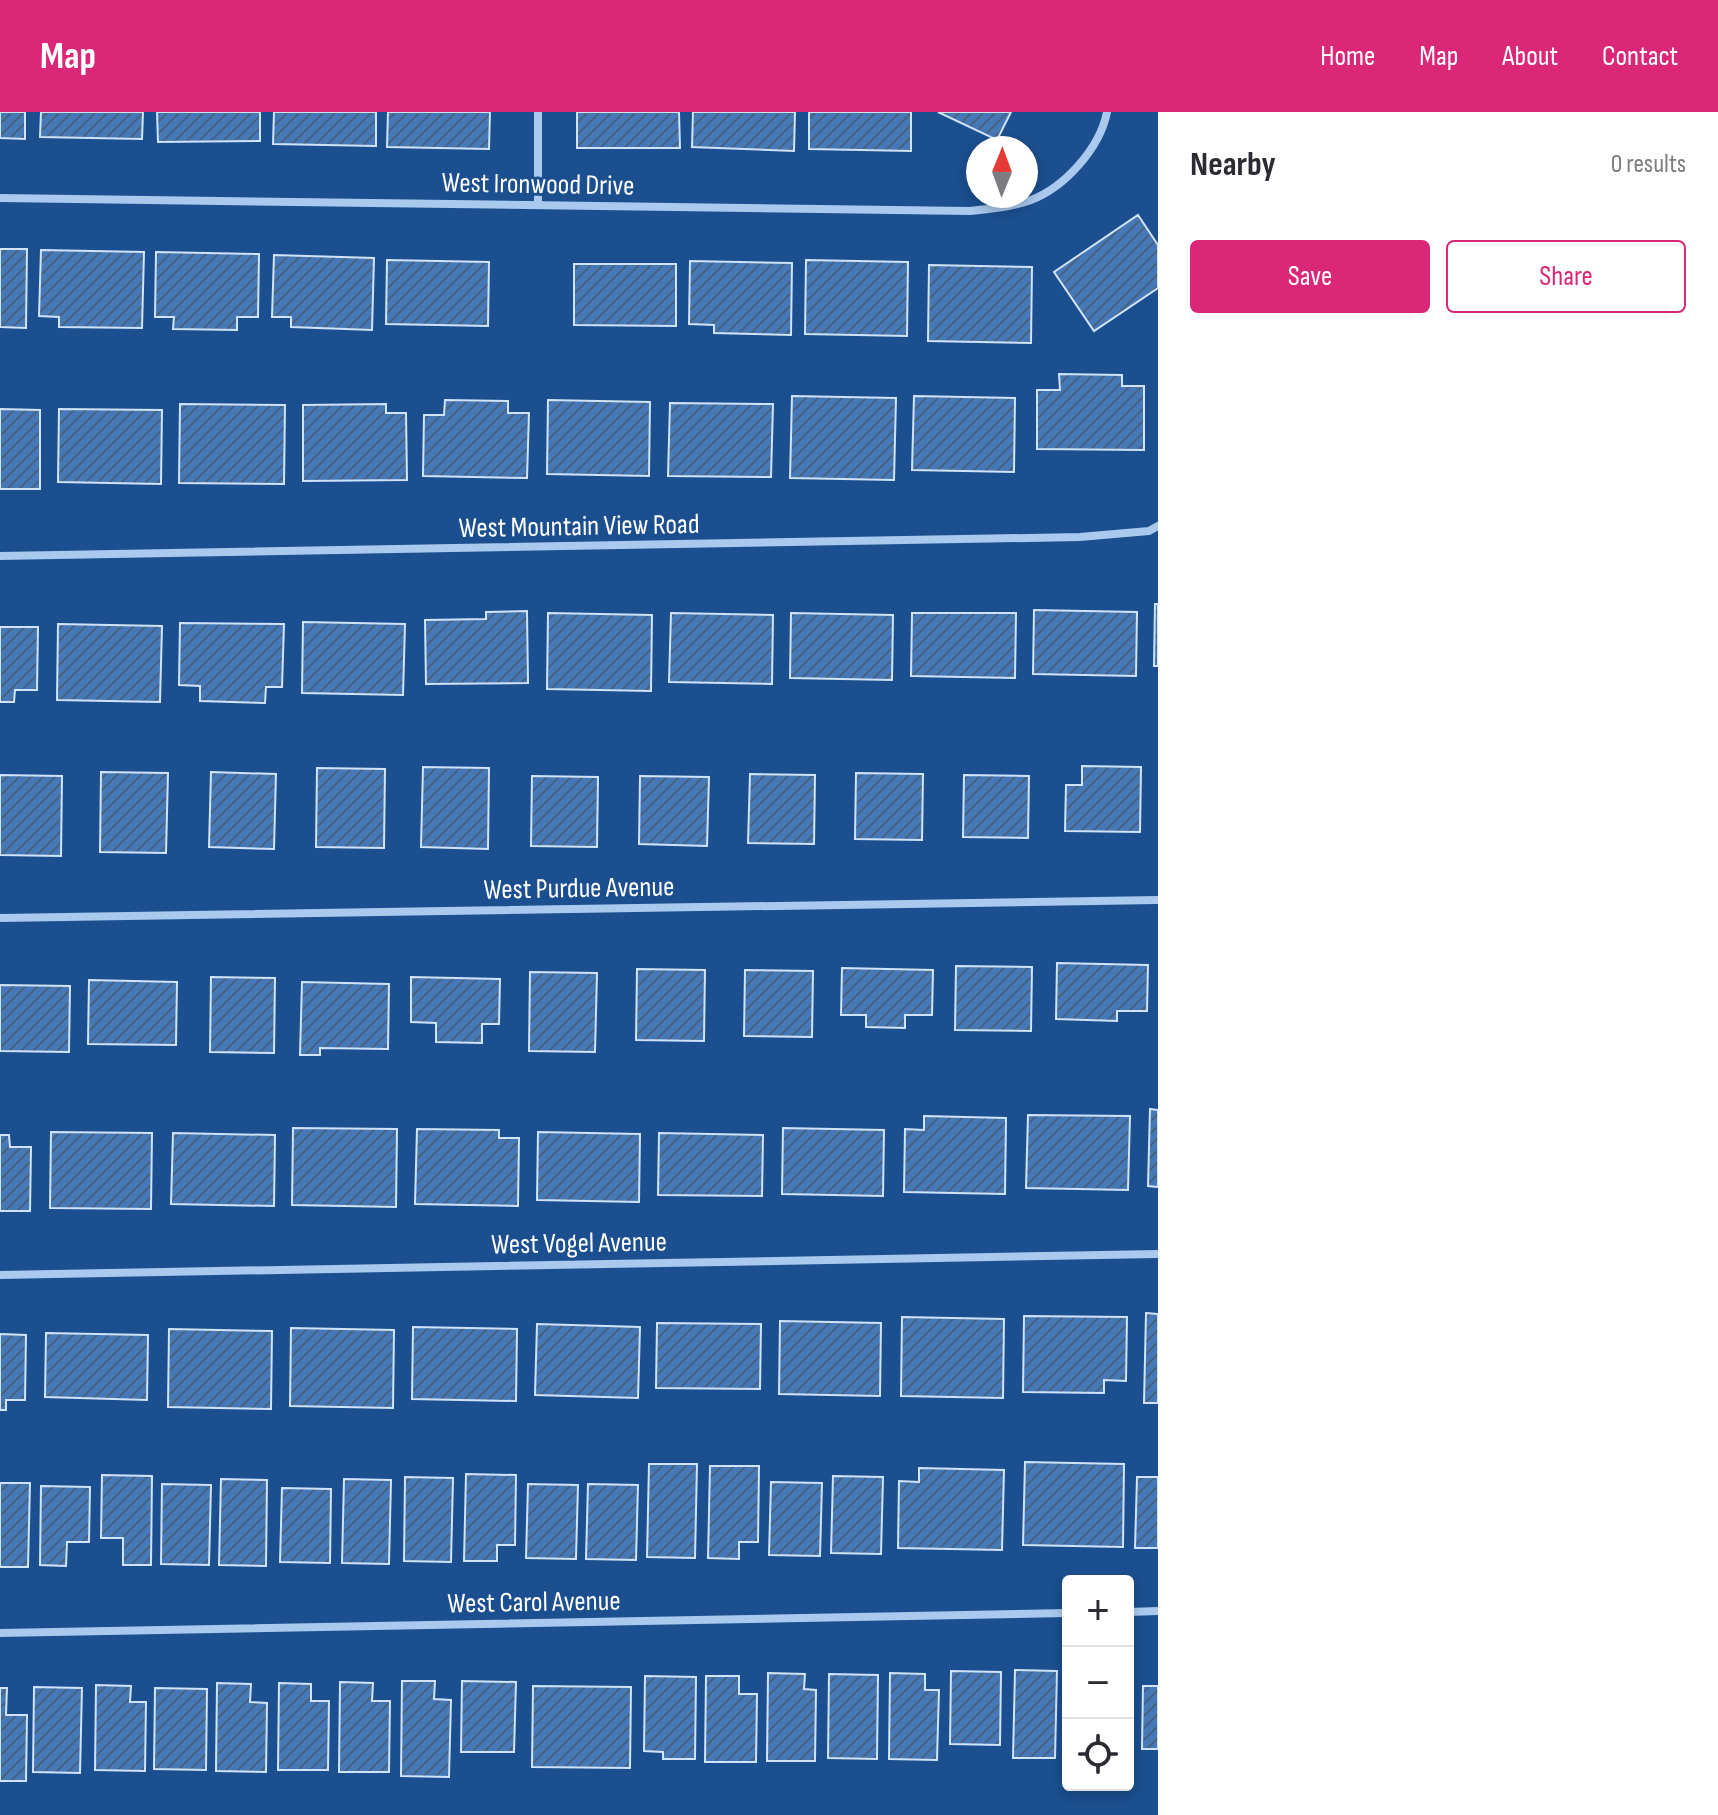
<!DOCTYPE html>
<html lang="en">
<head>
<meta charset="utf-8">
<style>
  :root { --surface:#fff; --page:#f2f2f3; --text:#2b2b33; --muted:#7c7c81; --line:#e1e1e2; --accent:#db2777 }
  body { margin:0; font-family:"Sofia Sans Condensed",sans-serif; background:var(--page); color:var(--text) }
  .controls { position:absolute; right:24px; bottom:24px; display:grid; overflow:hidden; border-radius:8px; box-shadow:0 4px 12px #0003 }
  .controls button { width:72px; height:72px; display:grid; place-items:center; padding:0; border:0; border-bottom:2px solid var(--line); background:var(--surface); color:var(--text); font:40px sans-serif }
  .compass { position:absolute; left:966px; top:24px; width:72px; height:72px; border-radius:50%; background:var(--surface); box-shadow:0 4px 12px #0003; rotate:1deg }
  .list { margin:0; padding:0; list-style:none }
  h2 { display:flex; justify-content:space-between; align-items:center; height:104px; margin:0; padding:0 32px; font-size:34px }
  h2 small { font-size:26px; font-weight:400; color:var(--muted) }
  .actions { display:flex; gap:16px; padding:24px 32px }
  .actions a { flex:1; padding:18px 0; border:2px solid var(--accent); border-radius:8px; text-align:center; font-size:28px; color:var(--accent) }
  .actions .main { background:var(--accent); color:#fff }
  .icon { flex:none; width:44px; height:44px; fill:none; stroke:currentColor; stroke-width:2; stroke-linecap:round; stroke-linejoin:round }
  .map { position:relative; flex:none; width:1158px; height:1703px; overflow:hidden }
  header { display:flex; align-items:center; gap:48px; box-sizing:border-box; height:112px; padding:0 40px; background:var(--accent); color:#fff }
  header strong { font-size:38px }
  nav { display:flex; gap:44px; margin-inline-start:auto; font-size:28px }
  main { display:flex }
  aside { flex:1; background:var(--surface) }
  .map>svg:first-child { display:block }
  .building { fill:url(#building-hatch); stroke:#cfe3fa; stroke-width:2 }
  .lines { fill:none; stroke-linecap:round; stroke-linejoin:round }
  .street { stroke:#a9c9ee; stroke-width:8 }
  .labels { text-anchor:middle; stroke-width:6; stroke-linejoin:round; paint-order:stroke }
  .street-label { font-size:28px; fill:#fff; stroke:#1b4f8f }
</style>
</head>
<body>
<header>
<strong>Map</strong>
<nav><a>Home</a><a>Map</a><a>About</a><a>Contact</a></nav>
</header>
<main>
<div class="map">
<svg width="1158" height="1703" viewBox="0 0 1158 1703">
  <defs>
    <pattern id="building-hatch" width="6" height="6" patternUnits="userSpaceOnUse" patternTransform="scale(2)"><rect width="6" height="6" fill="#4478b7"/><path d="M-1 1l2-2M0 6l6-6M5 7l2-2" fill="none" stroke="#486282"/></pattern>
  </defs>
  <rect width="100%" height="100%" fill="#1b4f8f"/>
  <path class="building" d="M0 0H25V27L0 26Z
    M41 0H143L142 27 40 25Z
    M157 0H260V29L158 30Z
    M274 0H376V34L273 32Z
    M388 0H490L489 37 387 35Z
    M577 0H679L680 36H577Z
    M693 0H795L794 39 692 35Z
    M809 0H911V39L809 37Z
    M938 0H1011L997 28Z
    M1138 103 1158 133V176L1094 219 1054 160Z
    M0 137H27L26 216 0 215Z
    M41 138 144 140 142 216 59 215V205L39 204Z
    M156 140 259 142 258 205H237V218L173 217 174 205H155Z
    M274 143 374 146 372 218 291 215V205H272Z
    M387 148 489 150 488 214 386 212Z
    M806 148 908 150 907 224 805 222Z
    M690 149 792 151 791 223 714 221V213L689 212Z
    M574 152H676V214L574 213Z
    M929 153 1032 155 1031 231 928 229Z
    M1059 262 1122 263V274H1144V338L1037 337V278H1060Z
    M792 284 896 286 894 368 790 366Z
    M914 284 1015 286 1014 360 912 358Z
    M445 288 508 289V301H529L527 366 423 364 424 303H444Z
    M548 288 650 290 649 364 547 362Z
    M670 291 773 292 771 365 668 364Z
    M180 292 285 293 284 372 179 371Z
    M386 292V301H406L407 368 303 369V293Z
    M0 297 40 298V377H0Z
    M59 297 162 298 161 372 58 370Z
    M1155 492H1158V554H1154Z
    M1034 498 1137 500 1136 564 1033 562Z
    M527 499 528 571 426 572 425 508 486 507V500Z
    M548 501 652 503 651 579 547 577Z
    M671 501 773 503 772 572 669 570Z
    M791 501 893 503 892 568 790 566Z
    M912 501H1016L1015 566 911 564Z
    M303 510 405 512 403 583 302 581Z
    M180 511 284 512 282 575H266L265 591 200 589V574L179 573Z
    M58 512 162 514 160 590 57 588Z
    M0 515H38L37 578H15L14 590H0Z
    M1082 654 1141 655 1140 720 1065 719 1066 673H1082Z
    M423 655 489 656 488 737 421 735Z
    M317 656 385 657 384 736 316 735Z
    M101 660 168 661 166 741 100 740Z
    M211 660 276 662 274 737 209 735Z
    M856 661 923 662 922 728 855 727Z
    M750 662 815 663 814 732 748 731Z
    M0 663 62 664 61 744 0 743Z
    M964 663 1029 664 1028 726 963 725Z
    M532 664 598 665 597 735 531 734Z
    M640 664 709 665 707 734 639 732Z
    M1057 851 1148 853 1147 899H1117V909L1056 907Z
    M956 854 1032 855 1031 919 955 918Z
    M842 856 933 858 932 903H905V916L866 915V903H841Z
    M637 857 705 858 704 929 636 928Z
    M745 858 813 859 812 925 744 924Z
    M530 860 597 861 595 940 529 939Z
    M211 865 275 866 274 941 210 940Z
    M411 865 500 867 499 912H482V931L436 930V911L411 910Z
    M89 868 177 870 176 933 88 932Z
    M302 870 389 872 388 937 320 936V943H300Z
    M0 873 70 874 69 940 0 939Z
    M1150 997 1158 998V1075L1148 1074Z
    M1028 1003 1130 1004 1128 1078 1026 1076Z
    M924 1004 1006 1006 1005 1082 904 1080 905 1017 924 1018Z
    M293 1016 397 1017 396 1095 292 1093Z
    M783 1016 884 1018 883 1084 782 1082Z
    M417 1017 499 1018V1026H519L518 1094 415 1092Z
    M51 1020 152 1021 151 1097 50 1096Z
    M538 1020 640 1022 639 1090 537 1088Z
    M173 1021 275 1023 274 1094 171 1092Z
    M659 1021 763 1023 762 1084 658 1083Z
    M0 1023H9L10 1035H31L30 1099H0Z
    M1146 1201 1158 1202V1291H1144Z
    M1024 1204 1127 1205 1126 1269 1104 1268V1281L1023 1280Z
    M902 1205 1004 1207 1003 1286 901 1284Z
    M780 1209 881 1211 880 1284 779 1282Z
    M657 1211 761 1212 760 1277 656 1276Z
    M537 1212 640 1215 638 1286 535 1283Z
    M413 1215 517 1217 516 1289 412 1287Z
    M291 1216 394 1218 393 1296 290 1294Z
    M169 1217 272 1219 271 1297 168 1295Z
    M46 1221 148 1223 147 1288 45 1285Z
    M0 1222 26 1223 25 1288H6V1298H0Z
    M1025 1350 1124 1352 1123 1435 1023 1433Z
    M649 1352H697L695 1446 647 1445Z
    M710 1354H759L758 1430H739V1447L708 1446Z
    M919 1356 1004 1358 1002 1438 898 1436 899 1369 919 1370Z
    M466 1362 516 1363 515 1433H497V1449H464Z
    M102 1363 152 1364 151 1453H123V1426H101Z
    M833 1364 883 1365 881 1442 831 1441Z
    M405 1365 453 1366 451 1450 404 1449Z
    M1137 1365H1158V1436H1135Z
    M221 1367 267 1368 266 1454 219 1453Z
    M344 1367 391 1368 389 1452 342 1451Z
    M771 1370 822 1371 820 1444 769 1443Z
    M0 1371H30L28 1455H0Z
    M162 1372 211 1373 209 1453 161 1452Z
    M528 1372 578 1373 576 1447 526 1446Z
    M588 1372 638 1373 636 1448 586 1447Z
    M41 1374 90 1375 89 1430H67L66 1454 40 1453Z
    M282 1376 331 1377 330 1451 280 1450Z
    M1015 1558 1057 1559 1055 1646H1013Z
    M951 1559 1001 1560 1000 1633 950 1632Z
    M768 1561 805 1562 804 1577 816 1578 815 1649H767Z
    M890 1561 925 1562V1578H939L937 1648 889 1647Z
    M829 1562 878 1563 877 1647 828 1646Z
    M645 1564 696 1565 695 1647H663V1640L644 1639Z
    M706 1564H739V1582H757L756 1650H705Z
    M402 1569H435L434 1587 451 1588 449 1665 401 1664Z
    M462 1569 516 1570 514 1640H461Z
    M340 1570 373 1571 372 1589H390L389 1660H339Z
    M217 1571 251 1572 250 1590 267 1591 266 1660 216 1659Z
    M279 1571 311 1572V1589H329L328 1658H278Z
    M96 1573 131 1574 130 1590H146L145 1659 95 1658Z
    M533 1574 631 1575 630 1656 532 1655Z
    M1143 1574H1158V1637H1142Z
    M34 1575 82 1576 80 1661 33 1660Z
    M0 1576H7L6 1603H27L26 1669H0Z
    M155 1576 207 1577 206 1658 154 1657Z"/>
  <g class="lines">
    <path class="street" d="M0 86 969 99C990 97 1012 95 1031 88 1065 75 1100 36 1107 0
      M538 93V0
      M0 444 1080 425 1149 419 1158 414
      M0 806 1158 788
      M0 1163 1158 1142
      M1128 1500 1158 1499
      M0 1521 1068 1501"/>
  </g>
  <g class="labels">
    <g class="street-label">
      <text transform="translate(538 71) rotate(1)" y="10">West Ironwood Drive</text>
      <text transform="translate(579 413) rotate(-1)" y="10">West Mountain View Road</text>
      <text transform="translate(579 775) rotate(-1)" y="10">West Purdue Avenue</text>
      <text transform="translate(579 1130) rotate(-1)" y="10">West Vogel Avenue</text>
      <text transform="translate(534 1489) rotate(-1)" y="10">West Carol Avenue</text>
    </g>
  </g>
</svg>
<div class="controls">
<button>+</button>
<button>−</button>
<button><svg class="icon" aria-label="locate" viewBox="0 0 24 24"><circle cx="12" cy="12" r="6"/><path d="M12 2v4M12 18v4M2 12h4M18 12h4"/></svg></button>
</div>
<svg class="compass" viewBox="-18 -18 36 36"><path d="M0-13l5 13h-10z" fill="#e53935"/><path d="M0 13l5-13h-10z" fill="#7c7c81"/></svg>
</div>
<aside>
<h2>Nearby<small>0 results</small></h2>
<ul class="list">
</ul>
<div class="actions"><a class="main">Save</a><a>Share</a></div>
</aside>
</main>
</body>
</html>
